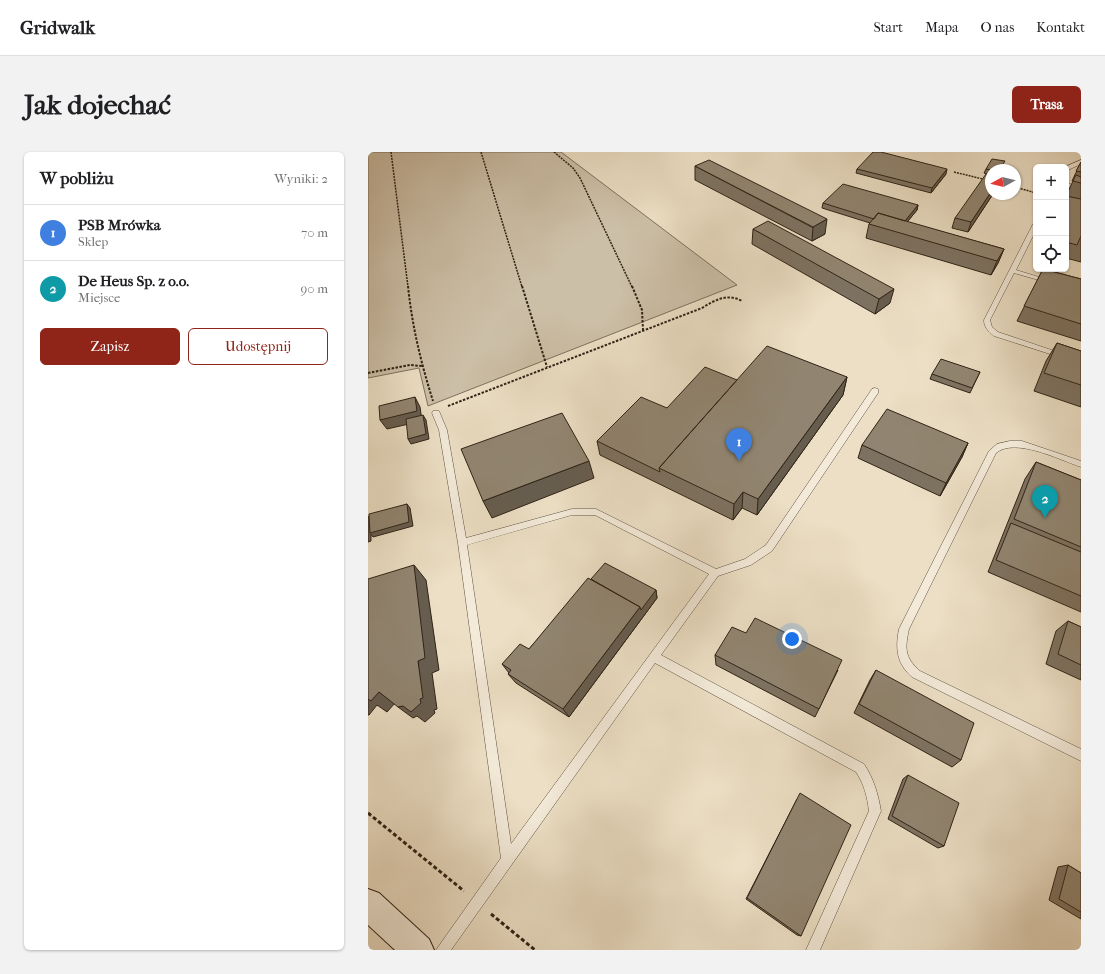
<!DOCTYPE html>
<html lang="pl">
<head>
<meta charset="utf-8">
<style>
  :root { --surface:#fff; --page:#f2f2f2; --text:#202124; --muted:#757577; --line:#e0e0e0; --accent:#8f2418 }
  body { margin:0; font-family:"IM FELL French Canon",serif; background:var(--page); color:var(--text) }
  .controls { position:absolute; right:12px; top:12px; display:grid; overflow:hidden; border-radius:6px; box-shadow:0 1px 3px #0004 }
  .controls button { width:36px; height:36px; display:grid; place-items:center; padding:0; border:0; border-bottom:1px solid var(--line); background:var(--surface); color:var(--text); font:20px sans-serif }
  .compass { position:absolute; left:617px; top:12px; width:36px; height:36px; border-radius:50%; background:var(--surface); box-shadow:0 1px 3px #0004; rotate:262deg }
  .you { position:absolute; left:424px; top:487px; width:14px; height:14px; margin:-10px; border:3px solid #fff; border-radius:50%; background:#1a73e8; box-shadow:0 0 0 6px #1a73e833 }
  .badge { display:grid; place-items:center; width:26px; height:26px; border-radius:50%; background:var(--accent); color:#fff; font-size:13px; font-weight:700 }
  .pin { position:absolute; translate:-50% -33px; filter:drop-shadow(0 1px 2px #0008) }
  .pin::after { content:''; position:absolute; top:21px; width:14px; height:12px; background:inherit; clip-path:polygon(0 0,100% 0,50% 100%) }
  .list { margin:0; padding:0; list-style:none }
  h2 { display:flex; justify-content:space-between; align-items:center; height:52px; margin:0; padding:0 16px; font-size:17px }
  h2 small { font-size:13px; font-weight:400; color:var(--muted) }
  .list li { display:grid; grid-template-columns:26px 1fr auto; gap:12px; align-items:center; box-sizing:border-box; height:56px; padding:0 16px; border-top:1px solid var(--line) }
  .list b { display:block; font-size:15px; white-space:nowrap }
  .list p { margin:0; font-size:13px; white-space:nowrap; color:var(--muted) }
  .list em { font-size:13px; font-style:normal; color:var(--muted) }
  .actions { display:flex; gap:8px; padding:12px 16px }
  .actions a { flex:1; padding:9px 0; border:1px solid var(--accent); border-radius:6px; text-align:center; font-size:14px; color:var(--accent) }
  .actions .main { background:var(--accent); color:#fff }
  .icon { flex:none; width:22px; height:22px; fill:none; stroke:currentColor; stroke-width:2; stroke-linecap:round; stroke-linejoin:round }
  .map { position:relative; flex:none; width:713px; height:798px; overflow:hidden; border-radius:6px }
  header { display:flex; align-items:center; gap:24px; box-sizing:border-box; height:56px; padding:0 20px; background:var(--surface); border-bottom:1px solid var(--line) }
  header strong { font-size:19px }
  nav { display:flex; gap:22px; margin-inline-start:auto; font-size:14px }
  .intro { display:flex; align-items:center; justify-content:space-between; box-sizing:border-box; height:96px; padding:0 24px }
  h1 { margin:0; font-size:28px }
  .button { padding:10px 18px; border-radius:6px; background:var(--accent); color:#fff; font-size:14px; font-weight:700 }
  main { display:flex; gap:24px; padding:0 24px }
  aside { flex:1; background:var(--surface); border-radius:6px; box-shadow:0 1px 3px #0004 }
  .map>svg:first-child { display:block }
  .green { fill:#ccbfa7; stroke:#7d715e }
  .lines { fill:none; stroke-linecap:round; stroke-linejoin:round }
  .lane-casing { stroke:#5e5242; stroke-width:1 }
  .secondary-casing { stroke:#2e2316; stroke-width:2 }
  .path-far2 { stroke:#2e2316; stroke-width:1.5; stroke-dasharray:2 1; stroke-linecap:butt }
  .path-far1 { stroke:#2e2316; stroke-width:2; stroke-dasharray:2.5 1.5; stroke-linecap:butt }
  .path { stroke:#2e2316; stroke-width:3; stroke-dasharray:4 2.5; stroke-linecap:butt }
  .lane { fill:#f3ead9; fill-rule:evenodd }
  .secondary { fill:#f3ead9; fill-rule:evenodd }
  .wall { fill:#7d7261; stroke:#2e2316 }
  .shaded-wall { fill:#665d4f; stroke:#2e2316 }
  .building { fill:#918571; stroke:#2e2316 }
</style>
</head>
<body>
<header>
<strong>Gridwalk</strong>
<nav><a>Start</a><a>Mapa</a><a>O nas</a><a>Kontakt</a></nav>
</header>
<div class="intro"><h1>Jak dojechać</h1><a class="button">Trasa</a></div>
<main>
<aside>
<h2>W pobliżu<small>Wyniki: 2</small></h2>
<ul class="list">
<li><span class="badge" style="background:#3f7fe0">1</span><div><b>PSB Mrówka</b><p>Sklep</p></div><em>70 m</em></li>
<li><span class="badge" style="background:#0f9aa8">2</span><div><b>De Heus Sp. z o.o.</b><p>Miejsce</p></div><em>90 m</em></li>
</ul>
<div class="actions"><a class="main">Zapisz</a><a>Udostępnij</a></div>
</aside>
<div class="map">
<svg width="713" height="798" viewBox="0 0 713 798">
  <rect width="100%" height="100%" fill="#ecdfc5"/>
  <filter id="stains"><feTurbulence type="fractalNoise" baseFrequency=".005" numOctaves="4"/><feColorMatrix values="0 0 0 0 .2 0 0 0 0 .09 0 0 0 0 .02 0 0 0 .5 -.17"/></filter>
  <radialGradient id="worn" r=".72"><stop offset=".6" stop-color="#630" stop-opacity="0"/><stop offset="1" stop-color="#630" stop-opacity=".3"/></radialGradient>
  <path class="green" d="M0 0H193L369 133 60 254 51 216 0 226Z"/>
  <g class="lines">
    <g class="lane-casing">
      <path id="lane" d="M713 8V12L698 19 697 15Z
        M698 31 713 35V39L698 35Z
        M668 70V78L648 118 684 129 681 131 646 121 622 168 624 175 630 180 713 208V212L626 184C620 179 616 175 616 168L665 72Z
        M507 236 510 237V241L404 399 383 413 350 424 293 503 496 612C506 627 510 642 513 659L452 798H438L501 659C499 644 496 632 488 620L287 511 83 798H68L133 706 90 391 71 278 64 261 65 259H71L79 278 98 386 204 357H228L348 417 377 407 398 393 504 237ZM204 363H227L341 422 143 692 99 393Z
        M642 289H654L713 309V315C692 308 647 285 628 301L541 477C537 496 536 505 552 519L713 597V609L544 525C529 512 527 497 531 477L621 299 629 292Z"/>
    </g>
    <g class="secondary-casing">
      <path id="secondary" d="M0 737 11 741 61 787 66 798H27L0 773Z"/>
    </g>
    <path class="path-far2" d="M23 0 40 135
      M113 0 154 135
      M186 0 205 16 212 26 264 135
      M586 20 623 29
      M647 35 668 41"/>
    <path class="path-far1" d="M40 134C44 174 53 211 65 249
      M154 134 179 215
      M264 134 274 158 275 178
      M0 221 42 213 54 214
      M80 254 334 156C347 148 359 141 374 149"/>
    <path class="path" d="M0 661 96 739
      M123 762 167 798"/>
    <use href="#lane" class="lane"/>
    <use href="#secondary" class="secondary"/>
  </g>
  <path class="wall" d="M713 10V110L698 106V44L705 29H704Z
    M327 14 457 82 444 89 327 28Z
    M635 14 623 18V23L616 21 618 17Z
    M489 17 578 22 563 41 488 21Z
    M623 42H625L600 80 584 76 587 66Z
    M455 51 550 53 549 58 539 70 636 97 630 111 623 123 498 86 501 72 502 71 454 56Z
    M385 77 522 151 507 162 384 92Z
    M675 117 713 127V189L649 169Z
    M689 191 713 199V255L666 239 678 209Z
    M612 220 602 241 562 227 564 222Z
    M479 225 475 243 389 363 374 356 365 368 232 303 229 289 299 256 369 228Z
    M600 291 594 305 572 344 490 306 494 293Z
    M668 310 713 328V460L620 420 657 327Z
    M223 427 288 438 289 446 201 565 148 531 140 522 141 521 134 512 161 497Z
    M700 469 713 475V528L678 512 688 479Z
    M378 481 470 518 447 565 348 513 347 503Z
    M508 518 593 608 584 615 486 561 502 528Z
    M540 623 576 694 570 696 520 667 535 627Z
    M429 647 433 784 429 783 378 747Z
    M700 713 713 721V767L681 748 690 715Z"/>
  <path class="shaded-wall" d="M579 17 578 22 563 41 564 36Z
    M623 40V42H625L600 80 603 70Z
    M550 53 549 58 531 80 532 75Z
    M459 67 457 82 444 89 445 75Z
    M636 97 630 111 623 123 629 109Z
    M526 137 522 151 507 162 511 147Z
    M479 225 475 243 389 363 390 347Z
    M47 245 52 255 54 269 19 277 12 268Z
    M55 263 58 268 61 287 43 292 40 287Z
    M600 291 594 305 572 344 578 331Z
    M221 309 226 326 124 366 115 349Z
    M375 340 374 356 365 368 366 352Z
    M39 352 42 356 45 374 5 385 3 382V389L0 390V364L2 367Z
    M46 413 58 428 71 518 64 521 69 557 66 558 67 561 57 570 49 564 45 566 30 555 52 547Z
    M288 438 289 446 201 565 195 557 272 455Z
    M11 540 27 551 19 560 9 553 1 563H0V547Z"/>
  <path class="building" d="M505 0H513L579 17 564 36 489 17Z
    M624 7 637 9 631 18H624L618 17Z
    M341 8 459 67 445 75 327 14Z
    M713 10V20L708 19Z
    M618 22 623 23V40L603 70 587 66Z
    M708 23 713 25V31L705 29Z
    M475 32 550 53 537 69 510 61 506 67 455 51Z
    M698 44 713 47V84L709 93 698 90Z
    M510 61 636 97 629 109 501 72Z
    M400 69 526 137 511 147 385 77Z
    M675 117 713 127V172L656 154Z
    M689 191 713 199V233L676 221Z
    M399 194 479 225 390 347 375 340 366 352 291 316Z
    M573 207 612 220 604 236 564 222Z
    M337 215 369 228 291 316 292 320 229 289 273 245 299 256Z
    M47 245 49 259 12 268 11 254Z
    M519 257 600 291 578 331 494 293Z
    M194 261 221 309 115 349 93 297Z
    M55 263 58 282 40 287 38 267Z
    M668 310 713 328V395L646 367Z
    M39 352 41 370 2 381 1 362Z
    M643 371 713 400V444L628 408Z
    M237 411 288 438 273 458 272 455 223 427Z
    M46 413 57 506 50 509 55 546 52 547 53 551 43 560 35 554 30 555 11 540 3 549 0 547V427Z
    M220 426 272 455 195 557 140 522 143 518 134 512 152 492 161 497Z
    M387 466 474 508 451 557 347 503 364 475 378 481Z
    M700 469 713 475V513L690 502Z
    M508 518 606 571 593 608 491 552Z
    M540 623 591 651 576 694 524 664Z
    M432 641 483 673 433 784 379 746Z
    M700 713 713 721V760L691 747Z"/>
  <rect width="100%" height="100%" filter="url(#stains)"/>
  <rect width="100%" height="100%" fill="url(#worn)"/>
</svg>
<div class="controls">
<button>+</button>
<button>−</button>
<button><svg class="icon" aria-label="locate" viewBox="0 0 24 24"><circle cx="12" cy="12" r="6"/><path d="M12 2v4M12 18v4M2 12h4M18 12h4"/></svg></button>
</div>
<svg class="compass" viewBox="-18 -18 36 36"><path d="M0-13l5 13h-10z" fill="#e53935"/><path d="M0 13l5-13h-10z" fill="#757577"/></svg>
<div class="you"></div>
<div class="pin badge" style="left:371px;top:309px;background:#3f7fe0">1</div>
<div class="pin badge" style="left:677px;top:366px;background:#0f9aa8">2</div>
</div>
</main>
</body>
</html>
